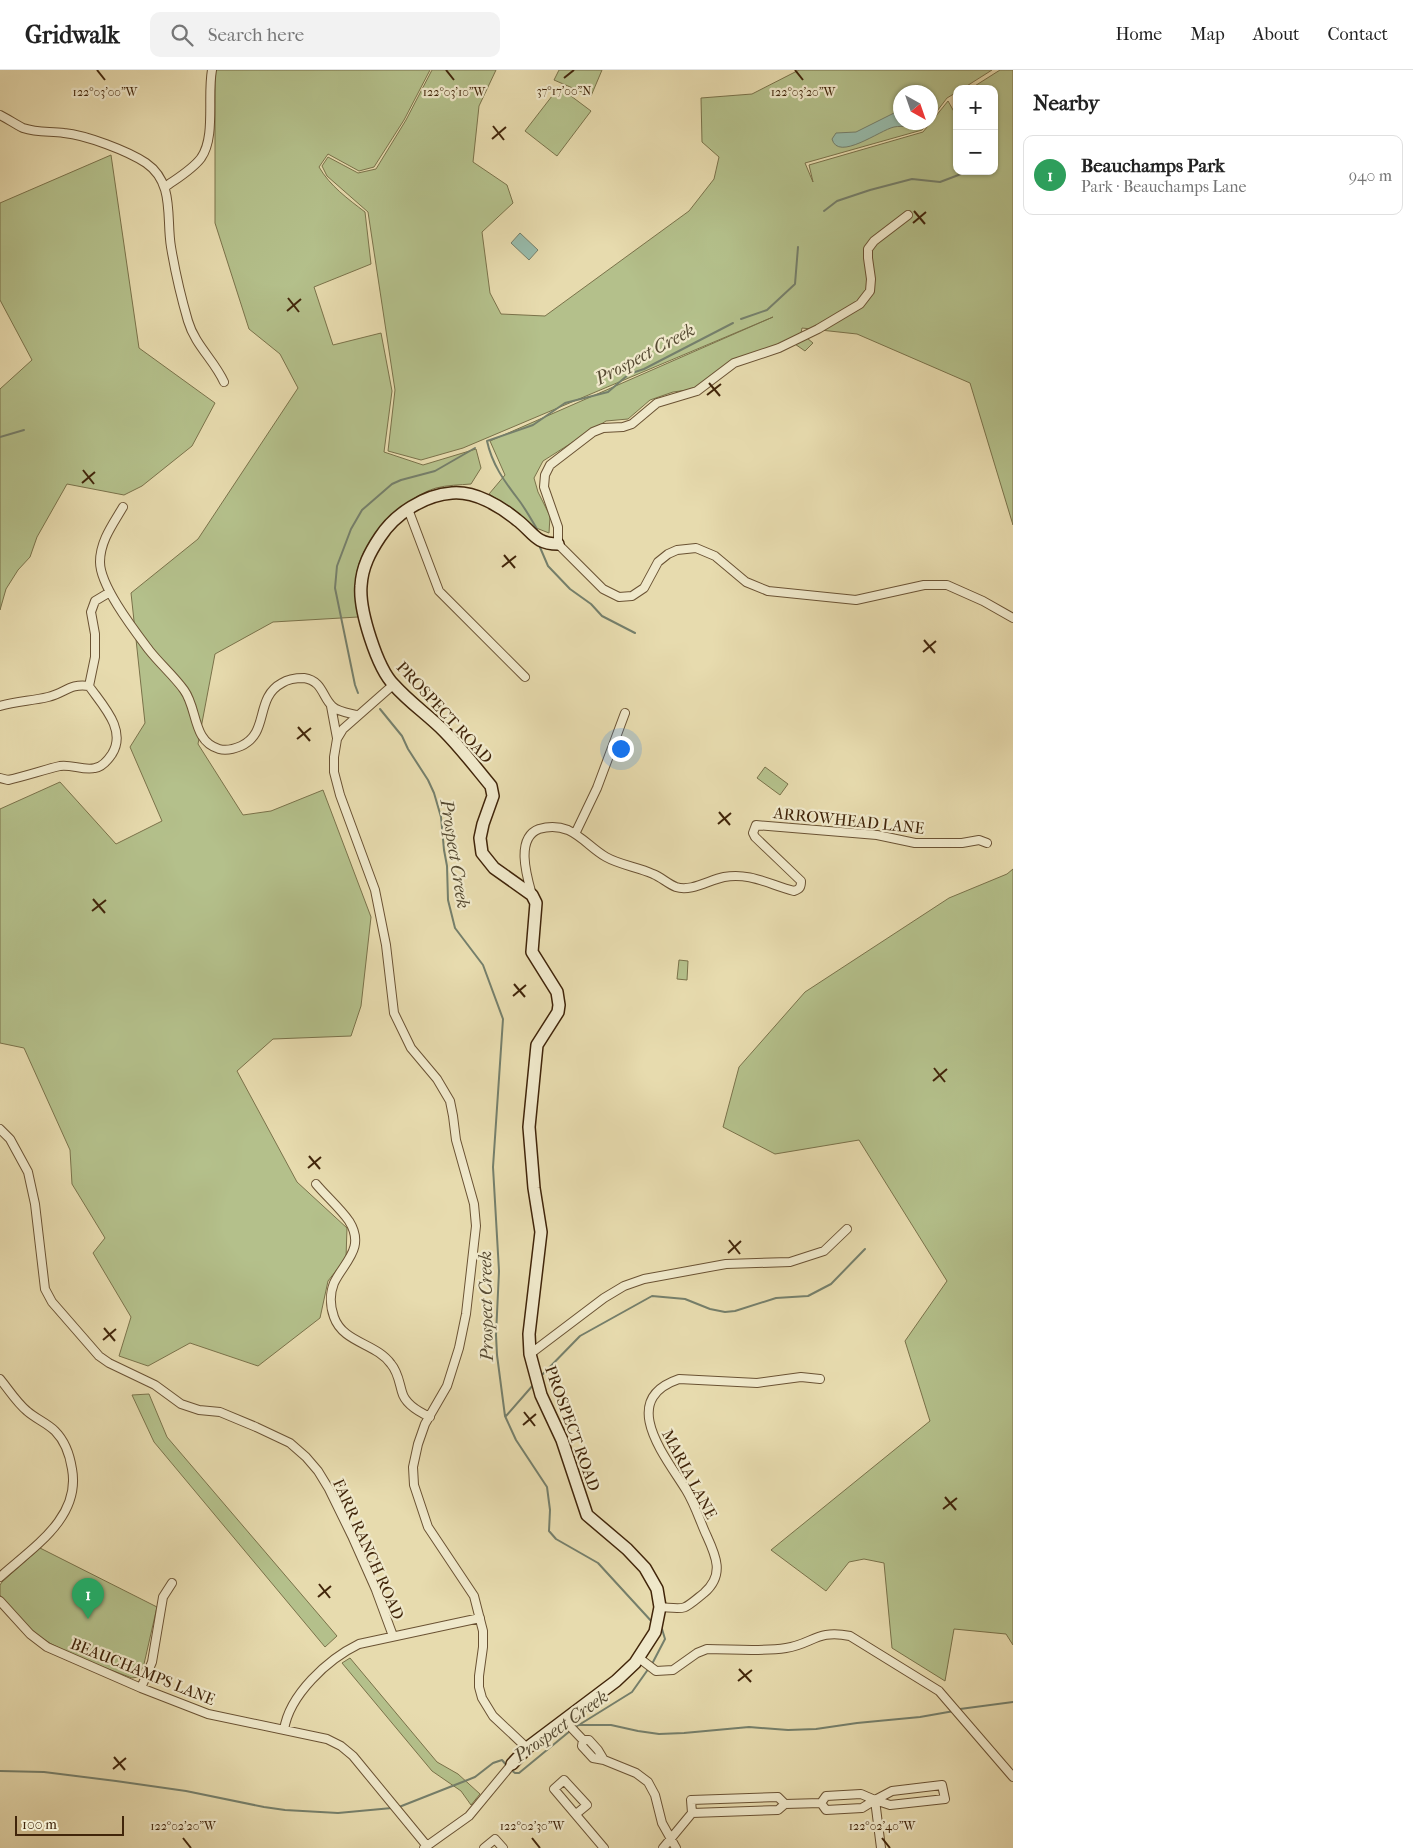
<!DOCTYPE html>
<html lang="en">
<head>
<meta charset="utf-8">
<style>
  :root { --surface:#fff; --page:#f2f2f2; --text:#222; --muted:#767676; --line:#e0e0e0; --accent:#d93025 }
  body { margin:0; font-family:"IM FELL French Canon",serif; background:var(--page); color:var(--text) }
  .controls { position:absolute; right:15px; top:15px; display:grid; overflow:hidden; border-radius:10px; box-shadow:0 1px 4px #0004 }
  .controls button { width:45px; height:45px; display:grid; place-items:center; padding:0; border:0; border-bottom:1px solid var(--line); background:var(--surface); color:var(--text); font:25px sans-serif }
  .compass { position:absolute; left:893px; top:15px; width:45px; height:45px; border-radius:50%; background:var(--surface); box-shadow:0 1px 4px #0004; rotate:140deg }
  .scale { position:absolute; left:15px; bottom:12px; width:109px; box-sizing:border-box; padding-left:5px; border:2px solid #41250a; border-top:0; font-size:14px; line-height:18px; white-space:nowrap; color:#41250a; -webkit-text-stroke:4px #efe8ca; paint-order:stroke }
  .you { position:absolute; left:620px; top:678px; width:18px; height:18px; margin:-12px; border:4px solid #fff; border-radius:50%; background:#1a73e8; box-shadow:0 0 0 8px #1a73e833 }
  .badge { display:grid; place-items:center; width:32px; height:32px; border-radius:50%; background:var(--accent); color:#fff; font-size:16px; font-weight:700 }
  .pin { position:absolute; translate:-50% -41px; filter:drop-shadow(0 1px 2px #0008) }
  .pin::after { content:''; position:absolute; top:26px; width:18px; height:15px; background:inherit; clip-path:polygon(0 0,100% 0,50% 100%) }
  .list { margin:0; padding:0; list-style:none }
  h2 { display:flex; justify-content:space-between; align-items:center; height:65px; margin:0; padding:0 20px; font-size:21px }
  h2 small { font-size:16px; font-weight:400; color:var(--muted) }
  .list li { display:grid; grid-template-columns:32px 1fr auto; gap:15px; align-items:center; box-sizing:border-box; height:80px; margin:0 10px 10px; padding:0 10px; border:1px solid var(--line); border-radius:10px }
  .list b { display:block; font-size:19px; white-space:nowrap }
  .list p { margin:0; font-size:16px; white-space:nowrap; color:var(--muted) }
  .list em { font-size:16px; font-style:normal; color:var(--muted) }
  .icon { flex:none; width:28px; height:28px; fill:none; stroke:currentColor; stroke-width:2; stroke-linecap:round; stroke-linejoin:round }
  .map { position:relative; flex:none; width:1013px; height:1778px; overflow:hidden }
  header { display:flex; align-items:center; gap:30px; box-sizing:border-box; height:70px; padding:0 25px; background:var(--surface); border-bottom:1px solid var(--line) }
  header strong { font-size:24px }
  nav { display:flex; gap:28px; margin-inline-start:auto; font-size:18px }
  .search { width:350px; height:45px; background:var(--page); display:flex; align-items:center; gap:12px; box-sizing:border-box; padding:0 18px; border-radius:10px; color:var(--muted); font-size:19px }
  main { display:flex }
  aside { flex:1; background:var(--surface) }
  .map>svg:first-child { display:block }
  .green { fill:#b4c08b; stroke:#7a724a }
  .water { fill:#97bbab; stroke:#757f6b }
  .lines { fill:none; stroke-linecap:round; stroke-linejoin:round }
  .stream { stroke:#757f6b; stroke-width:2 }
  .street-casing { stroke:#6a5233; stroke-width:10 }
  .secondary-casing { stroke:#41250a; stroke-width:14 }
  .street { stroke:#efe8ca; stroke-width:8 }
  .secondary { stroke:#efe8ca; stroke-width:11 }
  .ticks { fill:none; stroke:#41250a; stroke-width:2 }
  .labels { text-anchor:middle; stroke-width:4.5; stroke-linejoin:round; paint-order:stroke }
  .street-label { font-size:16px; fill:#41250a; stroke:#efe8ca }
  .water-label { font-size:18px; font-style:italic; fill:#564a32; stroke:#efe8ca }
  .ticks-label { font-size:12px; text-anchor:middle; fill:#41250a; stroke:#efe8ca; stroke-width:4.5; stroke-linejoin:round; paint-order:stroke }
</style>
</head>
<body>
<header>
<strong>Gridwalk</strong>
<div class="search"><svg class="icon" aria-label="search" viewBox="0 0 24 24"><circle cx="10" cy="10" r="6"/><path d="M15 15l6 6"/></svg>Search here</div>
<nav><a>Home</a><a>Map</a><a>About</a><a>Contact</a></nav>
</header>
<main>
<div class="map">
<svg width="1013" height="1778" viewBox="0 0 1013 1778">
  <rect width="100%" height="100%" fill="#e7dbae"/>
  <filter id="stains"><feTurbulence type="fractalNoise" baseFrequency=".004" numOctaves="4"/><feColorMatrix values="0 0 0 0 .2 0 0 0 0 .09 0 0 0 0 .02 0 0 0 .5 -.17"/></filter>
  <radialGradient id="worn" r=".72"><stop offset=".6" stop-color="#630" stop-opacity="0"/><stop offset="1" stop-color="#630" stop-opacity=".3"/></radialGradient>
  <path class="green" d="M215 0H430L404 50 374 97 359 101 328 84 319 97C330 116 348 129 365 142L371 194 314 217 333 275 381 263 392 321 384 382 423 395 476 379 481 398 471 414C460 415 447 415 436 418 408 426 374 460 362 486 353 505 356 527 358 547L273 552 215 584 198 674 243 745 271 741 323 720 371 847 361 936 351 966 273 969 237 1001 297 1112 347 1158 346 1188 328 1211 320 1248 258 1296 190 1273 148 1296 119 1286 131 1247 93 1183 105 1168 72 1114 70 1080 24 978 0 973V739L60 712 116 774 162 751 130 677 145 653 131 523 198 469 298 318 280 284 249 259 215 153Z
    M432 0H496L479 36 473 92 507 115 513 133 482 162 490 223 501 244 545 246 689 141 714 109 719 87 702 72 701 28 752 24 799 0H992L962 19H957V22L947 28 931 49V22H901V52L928 53 922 60 805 93 813 112 809 95 923 62 948 31 957 47V101H994V19H970L1000 0H1013V455L970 313 857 264 802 258 801 263 813 273 805 281 792 272 733 290 695 319 673 322 650 330 628 349 606 351 543 391 534 408 538 422 550 446 549 463 531 456 515 440 489 424 505 405 490 371 773 247 463 378 421 390 388 381 395 320 368 142 327 106 322 96 328 87 358 103 376 99 406 50Z
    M559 0H602L591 26 554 10Z
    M559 17 591 41 557 86 525 61Z
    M111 85 139 278 215 333 192 376 142 416 124 425 67 414 37 467 30 487 18 500 6 519 0 540V319L32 290 0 230V133Z
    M765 697 788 714 780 725 757 708Z
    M1013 799V1575L1006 1564 954 1559 945 1611 892 1578 884 1493 864 1489 849 1492 826 1521 771 1480 930 1351 905 1271 947 1211 859 1070 775 1084 723 1057 739 997 805 922 949 828 1007 804Z
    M679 890 688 891 687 910 677 909Z
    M149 1324 167 1367 337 1566 325 1577 154 1372 132 1325Z
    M40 1478 157 1537 144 1594 138 1607 132 1608C101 1596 67 1585 40 1567 24 1556 12 1539 0 1525V1515L2 1512Z
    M350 1588 437 1692 458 1704 480 1724 471 1735 461 1721 432 1701 342 1593Z"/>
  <path class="water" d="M900 40 901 52 921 53C913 59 903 55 894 57 880 60 838 92 832 69L836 63 856 62Z
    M520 163 538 180 529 190 511 173Z"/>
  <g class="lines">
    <path class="stream" d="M974 101 989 104
      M824 141 837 131 870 120 912 109 940 112 969 101
      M741 249 767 240 795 214 798 177
      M0 367 24 360
      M537 459C531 449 525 438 518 429 504 411 492 394 487 371L533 355 565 333 608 322 629 304 644 299 733 253
      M539 475 548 496 570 519 591 534 602 546 635 563
      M358 623 355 615 335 518 337 496 351 459 362 440 392 414 401 410 435 401 475 378
      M380 639 402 666 408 679 428 710 434 723 441 747 444 780 447 796 448 830 455 858 483 895 503 949 493 1097 499 1201 496 1265 497 1285 505 1346 516 1370 547 1417 550 1440 549 1461 556 1469 598 1493 653 1553
      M540 1307 580 1266 652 1226 685 1229 710 1239 725 1242 735 1241 776 1228 808 1226 831 1214 865 1179
      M506 1346 534 1314
      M652 1594 665 1569 662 1559 659 1557
      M960 1639 1013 1632
      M579 1655H611L638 1661 659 1664 684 1663 749 1657 788 1660 816 1659 857 1653 920 1647 954 1641
      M574 1658 632 1622 649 1598
      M511 1700 515 1703H519L570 1661
      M0 1701 44 1702 116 1711 186 1721 264 1737 285 1740 338 1743 392 1738
      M399 1737 465 1711 475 1707 493 1693 502 1690 508 1697"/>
    <g class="street-casing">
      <path id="street" d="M0 45C8 49 15 54 23 58 38 63 50 61 64 63 86 65 128 81 146 93 175 113 166 148 171 177 175 201 181 227 188 251 195 275 214 290 224 312
        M165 117C176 109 192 100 201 88 216 67 207 26 212 0
        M908 145 874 171 868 179V188L871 209 870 221 860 234 818 259 779 278 734 293 697 321 657 333 632 354 623 357 603 358 593 362 550 395 545 405 544 417 558 457V474L603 519 619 527 632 526 644 518 658 492 668 484 677 480 696 478 715 486 746 512 768 521 856 530 924 515H947L983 531 1013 548
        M123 437C113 454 100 471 100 492 100 516 134 560 149 580 160 594 174 606 184 620 198 639 192 671 219 679 226 681 234 679 241 676 270 663 254 628 282 613 288 609 296 608 304 608 323 611 322 627 332 636 338 642 349 643 357 645
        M408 439 439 521 525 607
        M393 615 343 659 337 669 334 687V702L340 725 375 820 386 875 394 943 411 978 437 1009 450 1031 453 1046 456 1070 474 1134 476 1156 466 1244 459 1278 447 1316 425 1354 418 1374 413 1397 414 1415 428 1457 474 1526 483 1561V1577L479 1606V1617L482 1628 493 1646 527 1678
        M89 616 95 587V564L91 542 95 531 110 522
        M0 636C16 631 32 631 48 627 65 623 70 613 89 616 103 636 127 660 112 684 108 690 102 697 95 698 84 701 71 694 60 696 43 700 26 706 8 710L0 708
        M331 636 337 668
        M575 764 597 718 625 643
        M532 825C527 807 515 768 539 759 549 756 558 756 568 760 583 767 592 779 606 787 620 795 638 797 653 804 661 807 668 814 676 817 691 822 709 810 724 807 750 802 770 815 794 821 800 819 801 817 801 811L755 767 753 763 756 755 877 765 915 773H962L979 770 987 773
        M0 1059 10 1069 28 1102 35 1134 45 1219 52 1232 99 1286 109 1293 155 1315 181 1334 199 1340 220 1342 256 1357 290 1373 306 1387 318 1401 329 1419 352 1466 376 1520 393 1566
        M316 1114C326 1126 340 1138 349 1151 366 1178 344 1192 334 1213 330 1223 330 1236 334 1247 343 1273 376 1273 391 1294 398 1302 399 1312 402 1322 405 1334 419 1342 430 1347
        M530 1284 604 1228 624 1216 644 1209 726 1194 790 1192 824 1181 847 1159
        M0 1309C9 1320 17 1333 27 1341 36 1349 47 1353 55 1361 65 1371 70 1386 72 1399 81 1448 32 1478 0 1507
        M0 1531 30 1564 47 1577 141 1618 208 1644 327 1669 341 1676 353 1686 427 1776
        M660 1537C687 1539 682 1541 704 1523 726 1504 715 1484 705 1462 699 1448 694 1433 686 1420 666 1387 617 1330 679 1309L757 1313 801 1307 820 1309
        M639 1588 656 1601 673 1600 697 1583 707 1579C732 1579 760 1582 786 1578 813 1574 817 1559 850 1566L939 1621 1013 1707
        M141 1618 152 1592 163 1527 172 1513
        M564 1650 583 1670H589L598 1680 604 1690
        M284 1660C289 1625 328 1589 359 1574L480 1548
        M583 1670 582 1676 593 1688 604 1690 636 1703 648 1712 655 1725 662 1753 676 1778
        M942 1715 945 1729 890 1735 875 1730 892 1721Z
        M861 1724 875 1730 862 1738 826 1740 821 1733 826 1726Z
        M875 1730 881 1778
        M692 1743 691 1730 778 1727 785 1734
        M576 1744 587 1735 564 1710 554 1719 604 1778
        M424 1778 469 1746 512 1694
        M484 1778 495 1769 503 1778
        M663 1778 692 1743 778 1740 785 1734 821 1733"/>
    </g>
    <g class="secondary-casing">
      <path id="secondary" d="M512 1694 527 1678 616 1611 635 1593 655 1562 660 1537 657 1519 645 1498 627 1479 587 1445 562 1370 541 1325 530 1284 529 1264 541 1162 534 1118 529 1057 537 975 558 942 559 935 557 922 532 882 536 833 532 825 494 798 482 783 480 768 483 754 493 726 491 716C476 698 461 678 444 661 428 645 409 632 394 615 377 598 359 540 361 516 362 497 370 482 380 467 395 444 424 425 452 423 475 421 500 436 517 450 533 462 535 474 558 474"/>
    </g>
    <use href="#street" class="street"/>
    <use href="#secondary" class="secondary"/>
  </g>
  <path class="ticks" d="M97 0 105 10M446 0 454 10M795 0 803 10M564 8 574 0M493 56 504 70M492 69 506 57M914 141 925 154M913 153 926 142M288 228 299 242M287 241 301 229M709 313 720 326M707 325 721 314M83 400 94 414M82 413 95 402M504 485 515 498M502 497 516 486M924 570 935 583M923 582 936 571M298 657 310 671M297 669 311 658M719 742 730 755M718 754 731 743M93 829 105 843M92 841 106 830M514 914 525 927M513 926 526 915M934 998 945 1012M933 1011 947 999M309 1086 320 1099M308 1098 321 1087M729 1170 740 1184M728 1183 741 1171M104 1258 115 1271M103 1270 116 1259M524 1342 535 1356M523 1355 536 1344M945 1427 956 1440M943 1439 957 1428M319 1514 330 1528M318 1527 331 1516M739 1599 751 1612M738 1611 752 1600M114 1687 125 1700M113 1699 126 1688M183 1768 191 1778M532 1768 540 1778M882 1768 890 1778"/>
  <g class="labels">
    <g class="street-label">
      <text transform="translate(445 642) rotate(47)" y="6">PROSPECT ROAD</text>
      <text transform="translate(849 750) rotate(6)" y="6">ARROWHEAD LANE</text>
      <text transform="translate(573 1358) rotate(70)" y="6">PROSPECT ROAD</text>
      <text transform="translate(690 1404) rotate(62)" y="6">MARIA LANE</text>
      <text transform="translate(369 1479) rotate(66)" y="6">FARR RANCH ROAD</text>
      <text transform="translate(143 1601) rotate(22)" y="6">BEAUCHAMPS LANE</text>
    </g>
    <g class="water-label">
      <text transform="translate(645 284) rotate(-28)" y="6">Prospect Creek</text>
      <text transform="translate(455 784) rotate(81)" y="6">Prospect Creek</text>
      <text transform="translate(486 1236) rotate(-91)" y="6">Prospect Creek</text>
      <text transform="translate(561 1656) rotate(-35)" y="6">Prospect Creek</text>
    </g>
  </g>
  <g class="ticks-label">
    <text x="564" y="25">37°17'00"N</text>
    <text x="803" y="26">122°03'20"W</text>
    <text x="105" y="26">122°03'00"W</text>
    <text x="454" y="26">122°03'10"W</text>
    <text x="183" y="1760">122°02'20"W</text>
    <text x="532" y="1760">122°02'30"W</text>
    <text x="882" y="1760">122°02'40"W</text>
  </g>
  <rect width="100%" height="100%" filter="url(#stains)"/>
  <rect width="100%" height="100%" fill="url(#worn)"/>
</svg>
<div class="controls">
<button>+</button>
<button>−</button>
</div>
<svg class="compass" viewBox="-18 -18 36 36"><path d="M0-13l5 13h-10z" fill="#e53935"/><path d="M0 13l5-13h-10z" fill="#767676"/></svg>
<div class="scale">100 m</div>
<div class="you"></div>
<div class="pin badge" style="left:88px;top:1549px;background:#2e9e5b">1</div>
</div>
<aside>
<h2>Nearby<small></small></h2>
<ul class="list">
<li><span class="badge" style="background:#2e9e5b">1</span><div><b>Beauchamps Park</b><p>Park · Beauchamps Lane</p></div><em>940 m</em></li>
</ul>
</aside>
</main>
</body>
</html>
